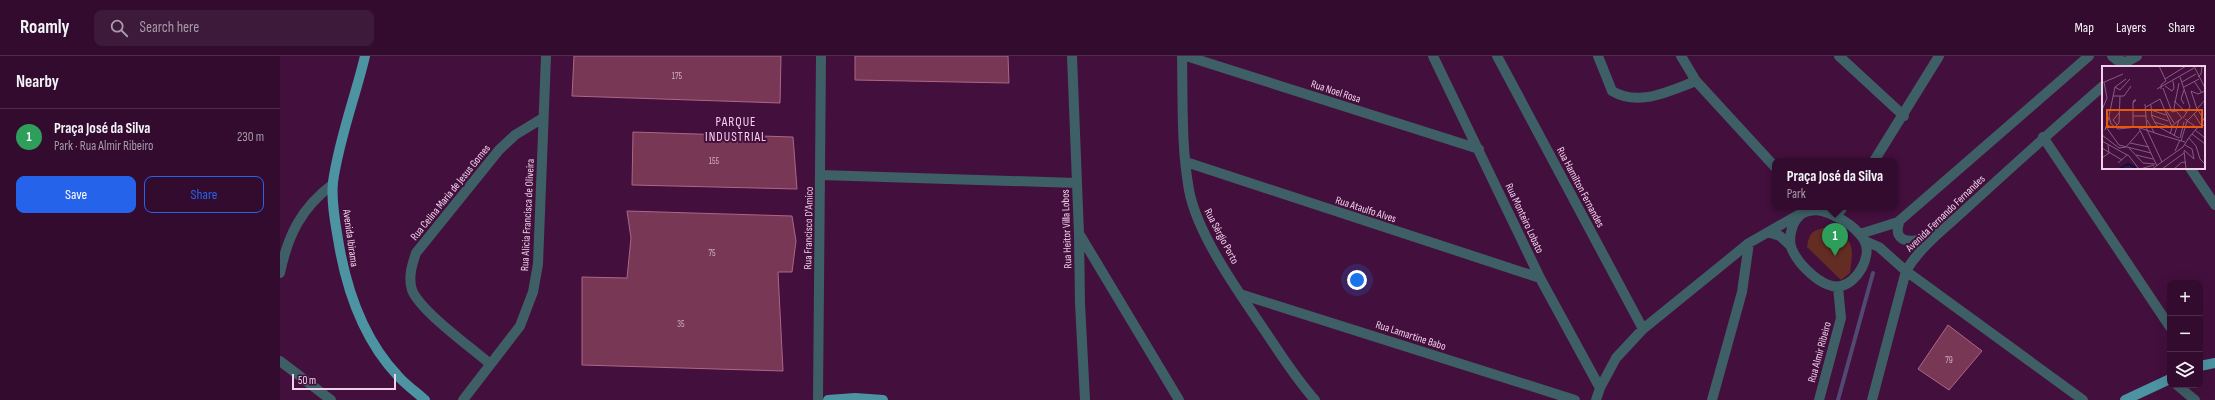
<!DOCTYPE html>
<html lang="en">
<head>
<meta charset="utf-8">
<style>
  :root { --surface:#320b2e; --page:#3d193a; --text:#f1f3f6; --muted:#a89baa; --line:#4d2b4a; --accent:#2563eb }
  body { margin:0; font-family:"Sofia Sans Condensed",sans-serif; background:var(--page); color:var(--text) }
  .controls { position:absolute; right:12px; bottom:12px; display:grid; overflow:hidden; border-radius:8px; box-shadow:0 4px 16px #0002 }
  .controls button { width:36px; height:36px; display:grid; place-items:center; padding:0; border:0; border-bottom:1px solid var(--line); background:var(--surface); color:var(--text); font:20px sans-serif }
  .scale { position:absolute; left:12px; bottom:10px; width:104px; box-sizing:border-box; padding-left:4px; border:2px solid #f0d0ea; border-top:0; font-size:11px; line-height:14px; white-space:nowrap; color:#f0d0ea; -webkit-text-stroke:3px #430f3d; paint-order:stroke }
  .you { position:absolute; left:1077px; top:224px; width:14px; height:14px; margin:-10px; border:3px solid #fff; border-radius:50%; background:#1a73e8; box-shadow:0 0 0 6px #1a73e833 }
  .badge { display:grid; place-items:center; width:26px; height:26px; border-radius:50%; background:var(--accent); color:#fff; font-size:13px; font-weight:700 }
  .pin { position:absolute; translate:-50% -33px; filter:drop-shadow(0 1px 2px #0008) }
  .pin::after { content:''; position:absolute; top:21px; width:14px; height:12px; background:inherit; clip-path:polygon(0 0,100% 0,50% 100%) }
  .popup { position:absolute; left:1492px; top:102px; width:126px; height:52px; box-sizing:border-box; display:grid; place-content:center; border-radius:8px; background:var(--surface); filter:drop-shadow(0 1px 3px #0005); font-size:13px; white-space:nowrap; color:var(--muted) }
  .popup b { font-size:15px; color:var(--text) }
  .popup::after { content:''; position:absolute; left:50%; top:100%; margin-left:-8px; border:8px solid transparent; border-top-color:var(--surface) }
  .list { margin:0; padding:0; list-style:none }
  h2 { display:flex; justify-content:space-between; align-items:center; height:52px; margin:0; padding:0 16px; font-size:17px }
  h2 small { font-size:13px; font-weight:400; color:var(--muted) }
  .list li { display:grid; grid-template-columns:26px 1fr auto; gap:12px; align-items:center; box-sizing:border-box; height:56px; padding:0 16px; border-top:1px solid var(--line) }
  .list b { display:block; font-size:15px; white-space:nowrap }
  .list p { margin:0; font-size:13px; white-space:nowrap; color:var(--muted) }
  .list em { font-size:13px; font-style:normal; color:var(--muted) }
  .actions { display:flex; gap:8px; padding:12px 16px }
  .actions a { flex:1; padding:9px 0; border:1px solid var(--accent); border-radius:8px; text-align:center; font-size:14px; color:var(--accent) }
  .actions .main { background:var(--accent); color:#fff }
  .icon { flex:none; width:22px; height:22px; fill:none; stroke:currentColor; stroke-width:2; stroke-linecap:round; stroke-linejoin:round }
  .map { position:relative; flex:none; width:1935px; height:344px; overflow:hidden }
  header { display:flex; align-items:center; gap:24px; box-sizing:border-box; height:56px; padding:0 20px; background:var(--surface); border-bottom:1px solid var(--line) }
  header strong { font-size:19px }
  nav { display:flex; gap:22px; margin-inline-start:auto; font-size:14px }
  .search { width:280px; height:36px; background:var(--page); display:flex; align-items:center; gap:10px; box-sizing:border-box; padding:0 14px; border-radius:8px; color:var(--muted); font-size:15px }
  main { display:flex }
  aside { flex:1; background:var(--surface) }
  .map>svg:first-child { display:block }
  .green { fill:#642d23 }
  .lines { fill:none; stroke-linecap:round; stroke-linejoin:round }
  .stream { stroke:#504a72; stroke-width:4 }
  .building { fill:#793756; stroke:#ad6686 }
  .minor { stroke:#3e5f66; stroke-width:10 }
  .major { stroke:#4c94a2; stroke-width:10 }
  .labels { text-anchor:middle; stroke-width:4; stroke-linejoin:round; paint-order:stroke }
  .number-label { font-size:9px; fill:#d2aac5 }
  .street-label { font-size:11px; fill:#f0d0ea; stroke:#430f3d }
  .quarter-label { font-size:13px; letter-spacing:1px; fill:#f9d2f2; stroke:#430f3d }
  .inset-river { fill:none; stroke:#0c103f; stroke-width:2 }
  .inset-road { fill:none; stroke:#885c82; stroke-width:1 }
  .view { fill:#e8590c; fill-opacity:0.15; stroke:#e8590c; stroke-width:2 }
  .inset-edge { fill:none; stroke:#f0d0ea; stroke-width:2 }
</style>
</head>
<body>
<header>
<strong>Roamly</strong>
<div class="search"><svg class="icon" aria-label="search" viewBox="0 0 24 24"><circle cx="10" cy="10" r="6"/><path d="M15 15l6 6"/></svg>Search here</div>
<nav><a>Map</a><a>Layers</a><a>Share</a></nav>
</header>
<main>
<aside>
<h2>Nearby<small></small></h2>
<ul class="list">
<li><span class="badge" style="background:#2e9e5b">1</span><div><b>Praça José da Silva</b><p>Park · Rua Almir Ribeiro</p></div><em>230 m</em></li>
</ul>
<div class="actions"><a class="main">Save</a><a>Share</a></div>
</aside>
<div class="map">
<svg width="1935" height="344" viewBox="0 0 1935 344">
  <rect width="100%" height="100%" fill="#430f3d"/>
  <path class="green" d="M1548 171C1574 183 1574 189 1570 217L1561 224 1527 191C1530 175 1532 175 1548 171Z"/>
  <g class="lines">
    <path class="stream" d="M1558 344 1593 217"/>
  </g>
  <path class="building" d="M294 0H501L500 47 292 40Z
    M575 0H728L729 27 575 24Z
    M353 76 513 81 517 133 352 129Z
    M347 155 512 160 516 185 512 216H498L503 315 302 309V221L347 222 351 182Z
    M1668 269 1702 295 1669 334 1638 313Z"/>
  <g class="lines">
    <path class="minor" d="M792 0 799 178 800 247 805 344
      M902 0C903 44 901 90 909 134 917 178 959 237 985 275 1001 299 1016 323 1035 344
      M906 0 1199 93
      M1153 0 1260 222 1320 332
      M1217 0 1363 273
      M1318 0 1332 35C1359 51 1389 35 1416 25
      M1401 0 1416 25 1495 111
      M1559 0 1624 60
      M1832 0 1837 4 1846 6 1857 0
      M1763 81 1890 271
      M1594 105 1659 0
      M906 106 1260 222
      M1910 112 1935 149
      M541 119 796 127
      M1536 154C1552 156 1575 169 1584 184 1593 200 1577 227 1561 230 1542 234 1517 207 1511 191 1509 183 1511 174 1514 167 1520 157 1524 155 1536 154Z
      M1556 161 1563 151
      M1620 164C1609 191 1640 187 1654 178
      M1488 176 1500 180 1511 190
      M1580 178 1618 166 1809 0
      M800 179 899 344
      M1585 185 1599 191 1626 215 1803 344
      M0 217C8 179 21 152 53 128
      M960 238 1295 344
      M0 305 51 344
      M210 308C192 292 140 255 132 234 128 221 132 209 136 197L219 94 235 79 263 62
      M1897 329 1915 344
      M183 344 240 270 253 236 258 208 266 0
      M538 344 541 0
      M1316 344 1320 332 1336 302 1363 273 1469 187 1518 159
      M1432 344 1462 236 1469 187
      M1539 344 1561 262 1558 231
      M1592 344 1626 215C1641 189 1668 170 1689 150 1734 109 1778 69 1823 30"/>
    <path class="major" d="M85 0C75 42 59 83 53 126 51 144 55 166 58 183 66 233 82 282 118 320 126 329 136 336 145 344
      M1920 310 1935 307
      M548 344 575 342 603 344
      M1845 344 1890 323"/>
  </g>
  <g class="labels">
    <g class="number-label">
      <text x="397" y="23">175</text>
      <text x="434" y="108">155</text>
      <text x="432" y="200">75</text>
      <text x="401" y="271">35</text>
      <text x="1669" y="307">79</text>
    </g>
    <g class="street-label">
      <text transform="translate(1056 35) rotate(18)" y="4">Rua Noel Rosa</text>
      <text transform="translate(1301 131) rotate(62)" y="4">Rua Hamilton Fernandes</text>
      <text transform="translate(170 136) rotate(-51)" y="4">Rua Celina Maria de Jesus Gomes</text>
      <text transform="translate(1086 153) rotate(18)" y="4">Rua Ataulfo Alves</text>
      <text transform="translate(1665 157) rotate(-44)" y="4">Avenida Fernando Fernandes</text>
      <text transform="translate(247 159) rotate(-87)" y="4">Rua Alicia Francisca de Oliveira</text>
      <text transform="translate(1245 162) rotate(65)" y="4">Rua Monteiro Lobato</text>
      <text transform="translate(528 172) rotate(-89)" y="4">Rua Francisco D'Amico</text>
      <text transform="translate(786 173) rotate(-92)" y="4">Rua Heitor Villa Lobos</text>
      <text transform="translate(942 180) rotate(62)" y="4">Rua Sérgio Porto</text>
      <text transform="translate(71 182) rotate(82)" y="4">Avenida Ibirama</text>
      <text transform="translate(1131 279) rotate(18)" y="4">Rua Lamartine Babo</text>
      <text transform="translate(1539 296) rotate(-75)" y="4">Rua Almir Ribeiro</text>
    </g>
    <g class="quarter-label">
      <text x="456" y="70">PARQUE<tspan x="456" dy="15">INDUSTRIAL</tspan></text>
    </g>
  </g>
  <g transform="translate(1822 10)">
    <rect width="103" height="103" fill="#430f3d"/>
    <path class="inset-river" d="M17 103 26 98 34 102"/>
    <path class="inset-road" d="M57 0 64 15 59 19V23M92 0 103 22M78 11 88 41 81 52M96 11 99 8 100 0M24 13 13 21 7 50 9 58 16 63 35 61 59 69M63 13 84 0M92 15 100 27M80 16 94 8M0 17 21 8M77 17 72 42 80 52M63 20 70 25 72 22 71 15M13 21 18 24 28 13M82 21 97 13M61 22 70 46 74 45M55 23 92 2M82 24 79 33 82 38M11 30H22L29 20M72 35 85 47M43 38 45 64 60 96M49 39 50 51 55 60 77 72M44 41 58 33 70 61M95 43 89 25 96 28 103 25M95 43 103 34M0 44 5 32 2 16M49 44 64 49M64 44 72 57M92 48 99 59M49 49 66 55M31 50H44M83 53 95 62M45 54 52 66M52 56 69 61M5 59 12 62 17 57 18 30M15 59 11 54 17 47M4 61 17 79 49 87M31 61V37L32 34H34L31 37M37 62 55 100M3 64 7 51M93 64 103 72M68 68 71 59 80 52M90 68 103 78M0 69 17 82 24 81M59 69 83 76M72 70 77 54M78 72 82 56M87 72 94 80 98 93 103 98M85 74 95 62 103 59M0 75 27 90 37 103M79 75 85 55 96 44 103 56M28 77 47 81M83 79 90 83 92 93M24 81 38 65M0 82 20 94M27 82 41 97 53 98M82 84 92 93M73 85 78 74M82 85 84 103M34 89 51 93M0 92 7 87 6 79M16 97 25 89M38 103 52 99M50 103 81 81 86 73M60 103 82 87M72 103 80 96 84 97"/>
    <path class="view" d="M5 44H100V61H5Z"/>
    <rect width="103" height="103" class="inset-edge"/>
  </g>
</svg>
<div class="controls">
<button>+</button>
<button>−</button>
<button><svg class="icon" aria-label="layers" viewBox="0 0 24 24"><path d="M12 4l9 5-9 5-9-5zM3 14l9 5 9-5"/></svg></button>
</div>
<div class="scale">50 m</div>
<div class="you"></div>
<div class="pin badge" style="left:1555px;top:200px;background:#2e9e5b">1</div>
<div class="popup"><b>Praça José da Silva</b>Park</div>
</div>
</main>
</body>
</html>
